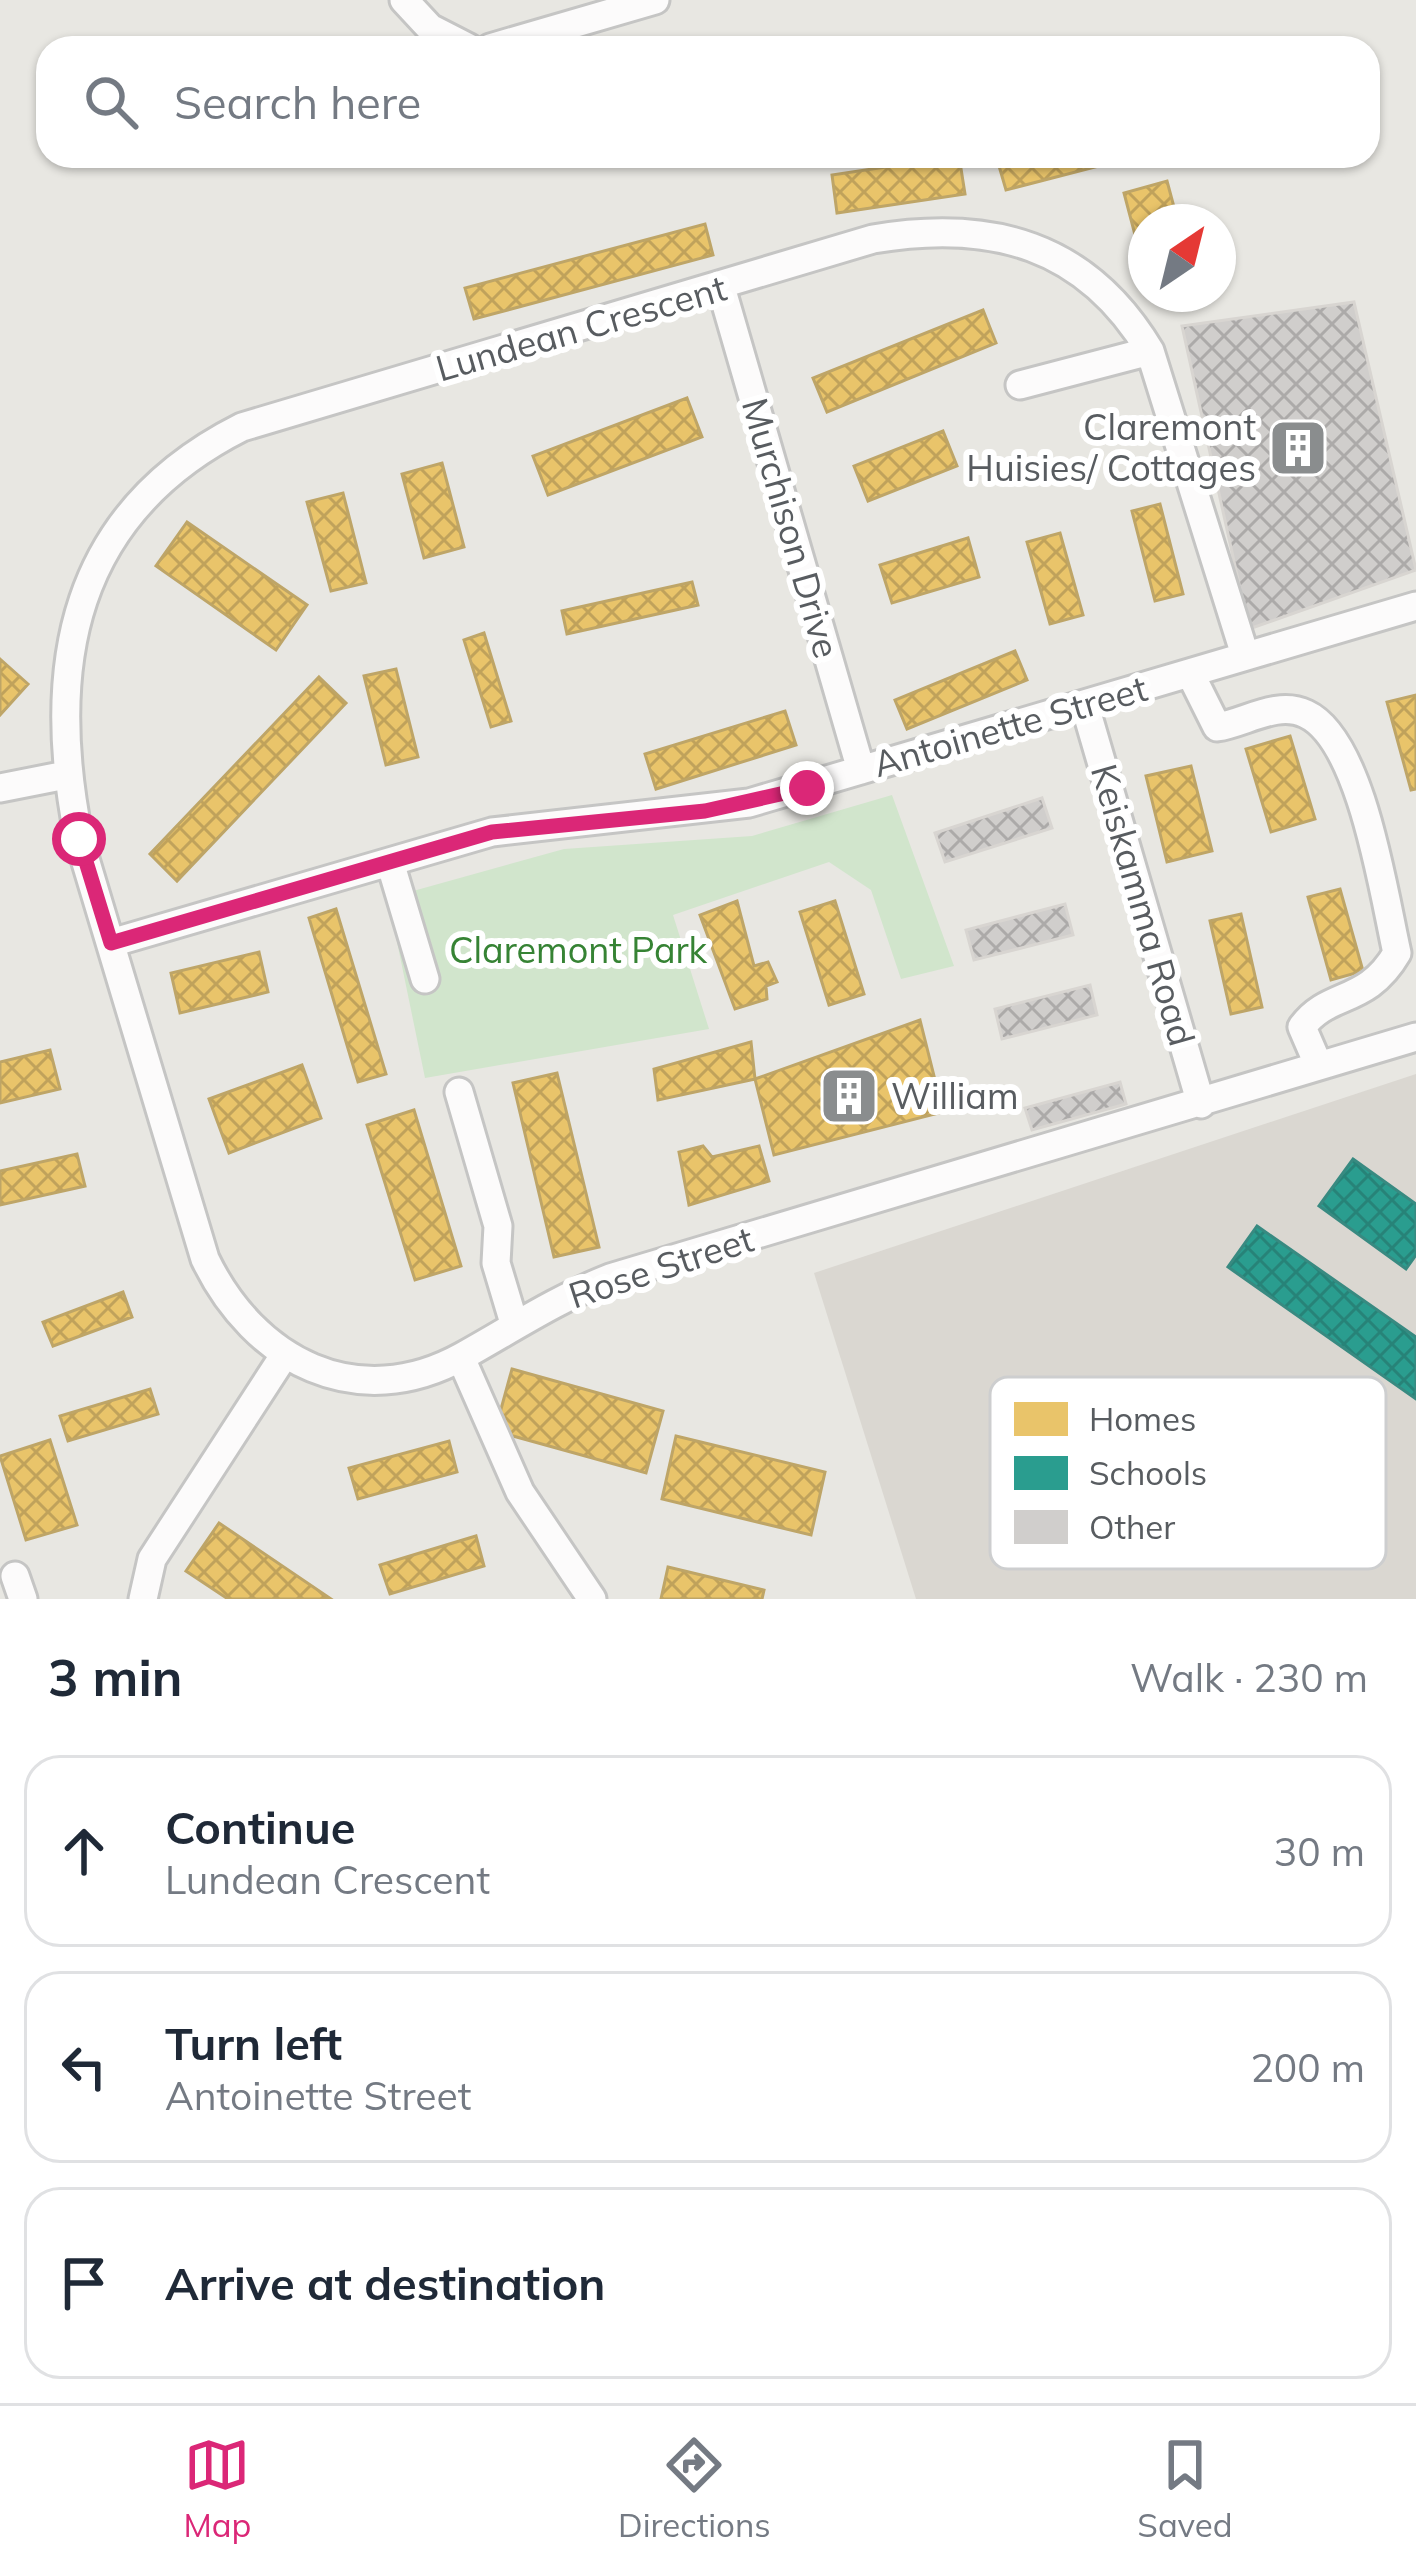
<!DOCTYPE html>
<html lang="en">
<head>
<meta charset="utf-8">
<style>
  :root { --surface:#fff; --page:#f2f2f3; --text:#1f2937; --muted:#747a83; --line:#e0e1e3; --accent:#db2777 }
  body { margin:0; font-family:Mulish,sans-serif; background:var(--page); color:var(--text) }
  .compass { position:absolute; left:1128px; top:204px; width:108px; height:108px; border-radius:50%; background:var(--surface); box-shadow:0 3px 9px #0004; rotate:35deg }
  .stop { position:absolute; width:36px; height:36px; margin:-27px; border:9px solid #db2777; border-radius:50%; background:#fff }
  .stop.end { background:#db2777; border-color:#fff; box-shadow:0 3px 12px #0008 }
  .list { margin:0; padding:0; list-style:none }
  h2 { display:flex; justify-content:space-between; align-items:center; height:156px; margin:0; padding:0 48px; font-size:51px }
  h2 small { font-size:39px; font-weight:400; color:var(--muted) }
  .list li { display:grid; grid-template-columns:78px 1fr auto; gap:36px; align-items:center; box-sizing:border-box; height:192px; margin:0 24px 24px; padding:0 24px; border:3px solid var(--line); border-radius:36px }
  .list b { display:block; font-size:45px; white-space:nowrap }
  .list p { margin:0; font-size:39px; white-space:nowrap; color:var(--muted) }
  .list em { font-size:39px; font-style:normal; color:var(--muted) }
  .icon { flex:none; width:66px; height:66px; fill:none; stroke:currentColor; stroke-width:2; stroke-linecap:round; stroke-linejoin:round }
  .map { position:relative; flex:none; width:1416px; height:1599px; overflow:hidden }
  .search { position:absolute; background:var(--surface); box-shadow:0 3px 9px #0004; left:36px; right:36px; top:36px; height:132px; display:flex; align-items:center; gap:30px; box-sizing:border-box; padding:0 42px; border-radius:36px; color:var(--muted); font-size:45px }
  .sheet { height:804px; background:var(--surface) }
  nav { display:flex; justify-content:space-around; align-items:center; box-sizing:border-box; height:168px; border-top:3px solid var(--line); background:var(--surface); font-size:33px; color:var(--muted) }
  nav a { display:grid; justify-items:center; gap:6px }
  nav .on { color:var(--accent) }
  .map>svg:first-child { display:block }
  .education { fill:#dad7d1 }
  .green { fill:#d1e5cc }
  .homes { fill:url(#homes-cross-hatch); stroke:#bea567; stroke-width:3 }
  .schools { fill:url(#schools-cross-hatch); stroke:#388a81; stroke-width:3 }
  .building { fill:url(#building-cross-hatch); stroke:#d8d5d1; stroke-width:3 }
  .lines { fill:none; stroke-linecap:round; stroke-linejoin:round }
  .minor-casing { stroke:#c5c5c4; stroke-width:33 }
  .minor { stroke:#fcfbfb; stroke-width:27 }
  .route { stroke:#db2777; stroke-width:15 }
  .labels { text-anchor:middle; stroke-width:12; stroke-linejoin:round; paint-order:stroke }
  .street-label { font-size:36px; fill:#585c60; stroke:#fff }
  .poi-label { font-size:36px; fill:#585c60; stroke:#fff; text-anchor:end }
  .park-label { font-size:36px; fill:#368334; stroke:#fff }
  .key { fill:#fff; stroke:#cdcecf; stroke-width:3 }
  .key-label { font-size:33px; fill:#585c60 }
</style>
</head>
<body>
<div class="map">
<svg width="1416" height="1599" viewBox="0 0 1416 1599">
  <defs>
    <pattern id="homes-cross-hatch" width="8" height="8" patternUnits="userSpaceOnUse" patternTransform="scale(3)"><rect width="8" height="8" fill="#e9c46a"/><path d="M0 0l8 8M0 8l8-8" fill="none" stroke="#c0a25b"/></pattern>
    <pattern id="schools-cross-hatch" width="8" height="8" patternUnits="userSpaceOnUse" patternTransform="scale(3)"><rect width="8" height="8" fill="#2a9d8f"/><path d="M0 0l8 8M0 8l8-8" fill="none" stroke="#278378"/></pattern>
    <pattern id="building-cross-hatch" width="8" height="8" patternUnits="userSpaceOnUse" patternTransform="scale(3)"><rect width="8" height="8" fill="#d0cecc"/><path d="M0 0l8 8M0 8l8-8" fill="none" stroke="#acaaa9"/></pattern>
  </defs>
  <rect width="100%" height="100%" fill="#e8e7e2"/>
  <path class="education" d="M1416 1074V1599H916L814 1273Z"/>
  <path class="green" d="M892 795 954 966 901 979 871 890 829 862 673 915 709 1029 425 1078 388 898 564 849 752 836Z"/>
  <path class="homes" d="M959 156 965 194 837 213 832 175Z
    M1010 156H1096L1099 166 1006 190 997 159Z
    M1167 181 1178 222H1146L1144 269 1124 193Z
    M705 224 713 255 474 319 465 288Z
    M983 310 996 343 827 412 813 378Z
    M687 398 702 437 548 495 533 456Z
    M943 431 957 466 868 501 854 466Z
    M442 463 464 547 424 558 402 474Z
    M343 493 366 583 331 591 307 502Z
    M1160 504 1183 594 1155 601 1132 511Z
    M187 522 307 605 276 650 156 566Z
    M1060 533 1083 615 1050 624 1027 542Z
    M968 538 979 577 892 603 880 565Z
    M692 582 698 605 567 634 562 611Z
    M484 633 511 721 491 727 464 640Z
    M1015 651 1027 680 907 729 895 700Z
    M0 659 28 684 0 715Z
    M396 669 418 757 386 765 364 676Z
    M319 677 346 703 177 881 150 854Z
    M1416 695V789L1411 790 1387 702Z
    M785 711 796 745 656 789 645 754Z
    M1290 736 1315 819 1271 832 1246 749Z
    M1191 766 1212 851 1167 862 1146 776Z
    M1340 889 1363 971 1331 980 1308 897Z
    M737 901 754 966 768 962 777 982 766 986 767 999 735 1009 700 915Z
    M835 901 864 994 829 1005 800 912Z
    M336 909 386 1074 358 1082 309 918Z
    M1241 914 1262 1007 1231 1014 1210 921Z
    M259 952 268 992 180 1013 171 973Z
    M920 1020 943 1112 774 1155 755 1079Z
    M751 1042 755 1079 658 1100 654 1069Z
    M50 1050 60 1089 0 1103V1062Z
    M302 1065 321 1118 229 1153 209 1099Z
    M557 1073 599 1247 554 1257 513 1083Z
    M414 1110 461 1266 415 1280 367 1125Z
    M703 1146 712 1157 759 1146 769 1181 689 1205 679 1152Z
    M77 1154 85 1186 0 1205V1171Z
    M123 1292 132 1317 53 1346 43 1322Z
    M512 1369 663 1411 646 1473 495 1431Z
    M150 1389 158 1414 68 1441 60 1416Z
    M676 1436 825 1472 811 1535 662 1499Z
    M50 1440 77 1525 26 1540 0 1456Z
    M449 1441 457 1472 358 1499 349 1468Z
    M219 1523 331 1599H228L186 1571Z
    M476 1536 484 1566 390 1594 380 1565Z
    M668 1567 764 1590 762 1599H661Z"/>
  <path class="schools" d="M1353 1159 1416 1204V1255L1406 1269 1319 1206Z
    M1257 1226 1416 1337V1399L1228 1267Z"/>
  <path class="building" d="M1354 302 1416 570 1249 629 1182 326Z
    M1042 798 1052 828 945 862 935 833Z
    M1065 904 1073 935 974 960 966 930Z
    M1090 985 1097 1015 1002 1039 995 1009Z
    M1120 1082 1126 1104 1032 1130 1025 1108Z"/>
  <g class="lines">
    <g class="minor-casing">
      <path id="minor" d="M404 0 430 28 469 48
        M490 48 655 0
        M721 287 861 770
        M1020 385 1150 351
        M1245 655 1150 351C1086 244 991 219 873 239L242 427C71 513 44 665 79 839L205 1259C254 1361 357 1415 463 1356 513 1328 557 1299 610 1278L1416 1037
        M1190 673 1217 727C1245 723 1277 700 1306 714 1362 740 1384 896 1397 953 1366 1006 1329 990 1302 1027L1318 1064
        M1085 706 1201 1104
        M0 788 66 775
        M390 862 425 979
        M111 943 492 832 749 803 1416 606
        M459 1092 498 1226 496 1263 514 1323
        M461 1358 520 1492 592 1599
        M15 1576 23 1599
        M143 1599 152 1559 285 1354"/>
    </g>
    <use href="#minor" class="minor"/>
  </g>
  <g class="lines">
    <path class="route" d="M79 839 111 943 492 832 705 811 807 788"/>
  </g>
  <defs>
    <g id="building-square" transform="scale(3)"><rect x="-9" y="-9" width="18" height="18" rx="4" fill="#8a8d8e" stroke="#fff"/><path d="M-4-6H4V6H1V3H-1V6H-4ZM-2.5-4.3h1.7v1.8h-1.7ZM.8-4.3h1.7v1.8H.8ZM-2.5-1h1.7V.8h-1.7ZM.8-1h1.7V.8H.8Z" fill="#fff"/></g>
  </defs>
  <g fill-rule="evenodd">
    <use href="#building-square" x="1298" y="448"/>
    <use href="#building-square" x="849" y="1096"/>
  </g>
  <g class="labels">
    <g class="street-label">
      <text transform="translate(581 328) rotate(-16)" y="13">Lundean Crescent</text>
      <text transform="translate(791 528) rotate(74)" y="13">Murchison Drive</text>
      <text transform="translate(1010 726) rotate(-16)" y="13">Antoinette Street</text>
      <text transform="translate(1143 905) rotate(74)" y="13">Keiskamma Road</text>
      <text transform="translate(661 1267) rotate(-18)" y="13">Rose Street</text>
    </g>
    <g class="poi-label">
      <text x="1256" y="440">Claremont<tspan x="1256" dy="41">Huisies/ Cottages</tspan></text>
      <text x="891" y="1109" text-anchor="start">William</text>
    </g>
    <g class="park-label">
      <text x="578" y="963">Claremont Park</text>
    </g>
  </g>
  <rect x="990" y="1377" width="396" height="192" rx="18" class="key"/>
  <rect x="1014" y="1402" width="54" height="34" fill="#e9c46a"/>
  <rect x="1014" y="1456" width="54" height="34" fill="#2a9d8f"/>
  <rect x="1014" y="1510" width="54" height="34" fill="#d0cecc"/>
  <g class="key-label">
    <text x="1089" y="1431">Homes</text>
    <text x="1089" y="1485">Schools</text>
    <text x="1089" y="1539">Other</text>
  </g>
</svg>
<svg class="compass" viewBox="-18 -18 36 36"><path d="M0-13l5 13h-10z" fill="#e53935"/><path d="M0 13l5-13h-10z" fill="#747a83"/></svg>
<div class="stop" style="left:79px;top:839px"></div>
<div class="stop end" style="left:807px;top:788px"></div>
<div class="search"><svg class="icon" aria-label="search" viewBox="0 0 24 24"><circle cx="10" cy="10" r="6"/><path d="M15 15l6 6"/></svg>Search here</div>
</div>
<section class="sheet">
<h2>3 min<small>Walk · 230 m</small></h2>
<ul class="list">
<li><svg class="icon" aria-label="ahead" viewBox="0 0 24 24"><path d="M12 20V5M6 11l6-6 6 6"/></svg><div><b>Continue</b><p>Lundean Crescent</p></div><em>30 m</em></li>
<li><svg class="icon" aria-label="left" viewBox="0 0 24 24"><path d="M17 20v-9H6M10 6l-5 5 5 5"/></svg><div><b>Turn left</b><p>Antoinette Street</p></div><em>200 m</em></li>
<li><svg class="icon" aria-label="arrive" viewBox="0 0 24 24"><path d="M6 21V4h12l-3 4 3 4H6"/></svg><div><b>Arrive at destination</b></div></li>
</ul>
</section>
<nav>
<a class="on"><svg class="icon" aria-label="map" viewBox="0 0 24 24"><path d="M3 6l6-2 6 2 6-2v14l-6 2-6-2-6 2zM9 4v14M15 6v14"/></svg>Map</a>
<a><svg class="icon" aria-label="directions" viewBox="0 0 24 24"><path d="M12 3l9 9-9 9-9-9zM9 14v-3h6M13 9l2 2-2 2"/></svg>Directions</a>
<a><svg class="icon" aria-label="saved" viewBox="0 0 24 24"><path d="M7 4h10v16l-5-4-5 4z"/></svg>Saved</a>
</nav>
</body>
</html>
